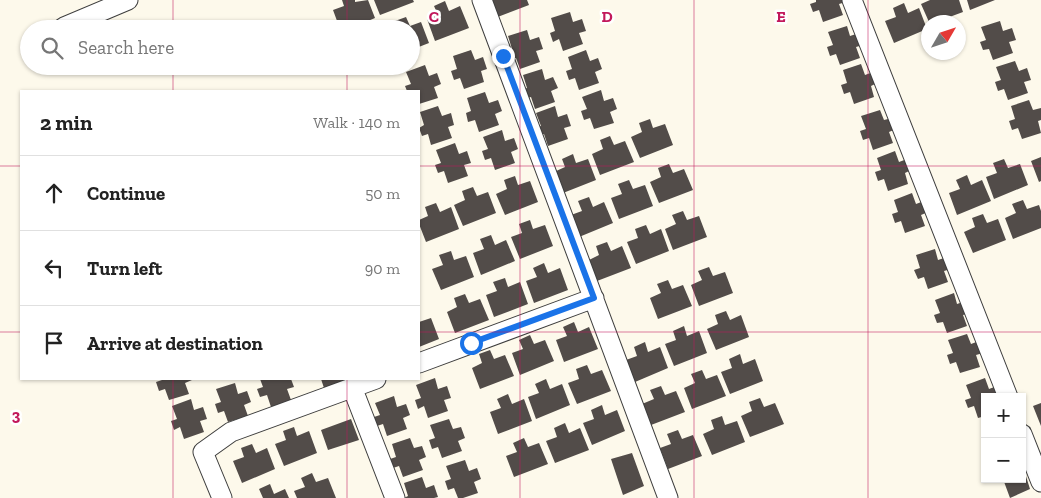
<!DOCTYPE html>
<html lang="en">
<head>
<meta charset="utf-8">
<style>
  :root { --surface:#fff; --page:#f2f2f2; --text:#222; --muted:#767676; --line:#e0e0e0 }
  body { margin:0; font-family:"Zilla Slab",serif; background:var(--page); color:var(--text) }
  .controls { position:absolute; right:15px; bottom:15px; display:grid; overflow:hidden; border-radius:0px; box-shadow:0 1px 4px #0004 }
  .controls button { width:45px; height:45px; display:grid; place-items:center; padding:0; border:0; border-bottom:1px solid var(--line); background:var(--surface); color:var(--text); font:25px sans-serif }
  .compass { position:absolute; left:921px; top:15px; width:45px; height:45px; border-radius:50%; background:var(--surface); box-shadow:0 1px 4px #0004; rotate:51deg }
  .stop { position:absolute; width:15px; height:15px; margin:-11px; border:4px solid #1a73e8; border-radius:50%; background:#fff }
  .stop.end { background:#1a73e8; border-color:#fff; box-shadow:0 1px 5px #0008 }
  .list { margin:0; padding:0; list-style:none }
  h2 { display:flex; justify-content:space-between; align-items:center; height:65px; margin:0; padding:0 20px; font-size:21px }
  h2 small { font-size:16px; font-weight:400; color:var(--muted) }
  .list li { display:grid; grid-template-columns:32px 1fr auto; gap:15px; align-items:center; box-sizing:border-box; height:75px; padding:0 20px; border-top:1px solid var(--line) }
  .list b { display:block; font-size:19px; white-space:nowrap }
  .list em { font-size:16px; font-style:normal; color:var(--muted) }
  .icon { flex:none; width:28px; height:28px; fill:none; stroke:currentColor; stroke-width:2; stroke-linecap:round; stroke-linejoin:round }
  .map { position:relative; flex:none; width:1041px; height:498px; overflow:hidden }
  .search { position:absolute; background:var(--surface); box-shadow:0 1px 4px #0004; left:20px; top:20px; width:400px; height:55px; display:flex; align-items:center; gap:12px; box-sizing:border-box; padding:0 18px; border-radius:28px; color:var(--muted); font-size:19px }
  .panel { position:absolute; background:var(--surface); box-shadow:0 1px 4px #0004; left:20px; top:90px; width:400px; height:290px; border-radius:0px }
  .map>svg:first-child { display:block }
  .building { fill:#524c49 }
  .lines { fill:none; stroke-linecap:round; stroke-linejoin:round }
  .minor-casing { stroke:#3e3e3e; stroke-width:21 }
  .minor { stroke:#fff; stroke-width:19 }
  .route { stroke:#1a73e8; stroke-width:6 }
  .grid { fill:none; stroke:#c2185b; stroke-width:1; stroke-opacity:0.55 }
  .grid-label { font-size:16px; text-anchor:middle; font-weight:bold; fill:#c2185b; stroke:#fff; stroke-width:5; stroke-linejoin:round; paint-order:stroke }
</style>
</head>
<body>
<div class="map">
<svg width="1041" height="498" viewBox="0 0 1041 498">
  <rect width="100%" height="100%" fill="#fdf9eb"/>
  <path class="building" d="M342 0H355V2L368 0 375 18 349 29H340L333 10 344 6Z
    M374 0H413L414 2 380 15Z
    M488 0H527L529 5 495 18Z
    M816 0H845L846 2 839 4 843 15 823 22 819 10 813 12 810 4 816 2Z
    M930 0H959L963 12 936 22H929L921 4Z
    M967 0H995L970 10Z
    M445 1 449 11 460 6 469 28 435 41 427 19 438 15 434 6Z
    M904 3 908 13 919 8 927 29 894 43 885 21 896 17 893 8Z
    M570 12 573 22 582 19 586 31 579 33 583 44 563 51 559 39 553 42 550 33 555 31 551 18Z
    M406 17 410 26 421 22 429 43 411 50V29H398L395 21Z
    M1000 21 1003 31 1012 28 1016 40 1009 42 1013 53 993 60 989 49 983 50 980 42 986 40 981 27Z
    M847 26 850 36 859 33 863 45 856 47 860 58 840 65 836 54 830 56 827 47 833 45 828 32Z
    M527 30 530 40 539 37 543 49 536 51 540 62 520 69 516 58 510 60 507 51 512 49 508 36Z
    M471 50 475 60 483 57 487 69 481 71 484 82 464 89 460 78 454 80 451 71 457 69 453 56Z
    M586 50 590 61 598 58 602 69 595 72 599 83 579 90 575 78 569 80 566 71 572 69 568 57Z
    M1015 61 1019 71 1027 68 1031 80 1024 82 1028 93 1008 100 1004 89 998 91 995 82 1001 80 996 67Z
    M861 64 865 75 873 72 877 83 871 86 874 97 854 104 850 92 844 94 841 85 847 83 843 70Z
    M425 65 429 76 437 73 441 84 434 87 438 98 419 104V91H407L405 86 411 84 406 72Z
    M353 66H374L356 73Z
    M542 69 545 80 553 77 558 88 551 91 555 102 535 109 531 97 525 99 522 90 527 88 523 75Z
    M601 90 604 101 613 98 617 109 610 112 614 123 594 129 590 118 584 120 581 111 587 109 582 97Z
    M485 92 489 103 498 100 502 111 495 114 499 125 479 132 475 120 468 122 466 113 471 111 467 98Z
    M1029 100 1033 110 1041 108V120L1038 121 1041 133 1022 139 1018 128 1012 130 1009 121 1015 119 1011 106Z
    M438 106 442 116 451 113 454 125 448 127 452 138 431 145 428 134 422 136 419 128 424 125 420 112Z
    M555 106 558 117 567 114 571 126 564 128 568 139 548 146 544 134 538 136 535 128 541 126 536 113Z
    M880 110 884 120 892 118 896 129 889 132 893 143 873 150 869 138 863 140 860 131 866 129 861 116Z
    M650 119 653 128 665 124 673 145 640 158 631 137 642 132 639 123Z
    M502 130 505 141 514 138 518 149 511 152 515 163 495 170 491 158 485 160 482 151 488 149 483 137Z
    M610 136 614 145 625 141 634 162 600 175 592 154 603 149 600 140Z
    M455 143 459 154 467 151 471 163 464 165 468 176 448 183 444 171 438 173 435 165 441 163 436 150Z
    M895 151 899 162 907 159 911 170 905 173 908 184 888 191 884 179 878 181 875 172 881 170 877 158Z
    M573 154 576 163 588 159 596 180 563 193 554 172 565 167 562 159Z
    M1041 157V181L1039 182 1031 161Z
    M1004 159 1008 168 1020 164 1028 185 994 199 986 177 997 173 993 163Z
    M669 164 673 173 684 169 693 190 659 203 650 182 661 177 658 168Z
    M967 175 971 185 982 180 991 201 957 215 949 193 960 189 956 180Z
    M515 176 518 185 530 181 538 202 505 215 496 194 507 189 504 180Z
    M629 180 633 189 645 185 653 206 619 219 611 198 622 194 618 184Z
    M473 187 477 196 488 192 496 213 463 226 454 205 465 200 462 191Z
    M912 193 916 204 924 201 928 212 921 215 925 226 905 233 901 221 895 223 892 214 898 212 894 200Z
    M589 197 593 207 604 202 613 223 579 237 571 215 582 211 578 201Z
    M1023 200 1027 209 1039 205 1041 211V228L1013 239 1005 218 1016 213 1012 204Z
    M436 203 440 212 451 207 459 229 426 242 419 224V220L428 216 425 207Z
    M683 211 687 220 699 216 707 237 673 250 665 229 676 224 672 215Z
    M983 214 987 223 998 219 1006 240 973 253 964 232 975 227 972 218Z
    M530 220 533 229 545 225 553 246 520 259 511 237 522 233 519 224Z
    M646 225 650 234 661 229 669 251 636 264 627 242 638 238 635 229Z
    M491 235 495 245 506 240 515 261 481 275 473 253 484 249 480 239Z
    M607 242 611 251 622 246 631 268 597 281 589 260 599 255 596 246Z
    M935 249 938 260 947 257 951 269 944 271 948 282 928 289 924 277 918 279 914 270 920 268 916 255Z
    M451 251 454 260 466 256 474 277 441 290 432 269 443 265 439 255Z
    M544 263 548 273 560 268 568 290 534 303 526 281 537 277 533 268Z
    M709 267 713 276 725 272 733 293 699 306 691 285 702 280 698 271Z
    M505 278 508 287 520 282 528 304 494 317 486 295 497 291 493 282Z
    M668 280 672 289 683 285 692 306 658 319 650 298 661 293 657 284Z
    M954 293 957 304 966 301 970 313 963 315 967 326 947 333 943 322 937 323 934 315 940 313 935 300Z
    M465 294 469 303 480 299 489 320 455 333 447 312 457 307 454 298Z
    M726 311 730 320 741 315 749 337 716 350 707 329 718 324 715 315Z
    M431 318 439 339 419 347V322Z
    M574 322 578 332 589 327 598 349 564 362 556 340 567 336 563 327Z
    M684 326 687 336 699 331 707 353 674 366 665 344 676 340 673 331Z
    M967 334 971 344 979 341 983 353 976 355 980 367 960 373 956 362 950 364 947 355 953 353 948 340Z
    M530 335 534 344 545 340 554 361 520 375 512 353 523 349 519 340Z
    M645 342 648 352 660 347 668 368 635 382 626 360 637 356 634 347Z
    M490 350 494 359 505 355 514 376 480 389 472 368 482 363 479 354Z
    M740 354 743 364 755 359 763 381 730 394 721 372 732 368 729 359Z
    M587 365 591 374 602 370 611 391 577 404 568 383 579 379 576 369Z
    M702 370 706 379 717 375 726 396 692 409 684 388 695 383 691 374Z
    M435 378 438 389 447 386 451 398 444 400 448 411 428 418 424 406 418 409 415 400 421 398 416 385Z
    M985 378 989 389 997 386 1001 397H985V416L978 418 974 406 968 408 965 400 971 398 966 385Z
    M161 379H192V380L185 383 189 394 169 400 165 389 159 391 156 382 162 380Z
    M260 379H291L294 387 287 389 291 400 271 407 267 395 260 397 257 389 263 387Z
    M321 379H350L324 388Z
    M546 379 550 389 562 384 570 405 536 419 528 397 539 393 535 384Z
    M235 383 238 394 247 391 251 402 244 405 248 416 228 422 224 411 218 413 215 404 221 402 216 389Z
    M661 386 665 395 676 391 685 412 651 425 642 404 654 399 650 390Z
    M508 394 512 404 524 399 532 421 498 434 490 412 501 408 497 399Z
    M394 396 397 407 406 404 410 415 403 418 407 429 387 436 383 424 377 426 374 417 380 415 375 403Z
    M760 398 764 407 775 403 784 424 750 437 741 416 752 411 749 402Z
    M191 399 194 410 203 407 207 419 200 421 204 432 184 439 180 427 174 430 171 421 177 419 172 406Z
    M1041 403V426L1033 406Z
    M602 405 605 415 617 410 625 431 592 445 583 423 594 419 591 410Z
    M722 416 725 425 737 421 745 442 712 455 703 434 714 429 711 420Z
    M351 419 359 440 328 450 321 430Z
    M449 419 453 429 461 427 465 438 458 441 462 451 442 458 438 447 432 449 429 440 435 438 430 425Z
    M565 423 569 433 580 428 589 450 555 463 546 441 557 437 554 428Z
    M294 427 297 436 309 431 317 453 284 466 275 444 286 440 283 431Z
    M678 430 682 439 693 435 702 456 668 469 660 448 671 444 667 434Z
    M410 438 414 448 422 446 426 457 419 460 423 470 403 477 399 466 393 468 390 459 396 457 392 444Z
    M524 438 528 447 539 443 548 464 514 477 506 456 517 452 513 443Z
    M252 444 256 453 267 448 275 469 242 483 233 461 244 457 241 448Z
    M632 453 644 486 623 495 611 459Z
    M465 460 469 471 477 468 481 479 474 482 478 493 463 498H458L454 488 448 490 445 481 451 479 446 466Z
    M1023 467 1030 489 1010 498 1003 479H1022Z
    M312 473 316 482 328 478 336 498H297L294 491 305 487 301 478Z
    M422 477 426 488 434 485 438 497 434 498H404L408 496 404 483Z
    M270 484 274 494 285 489 289 498H263L259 489Z"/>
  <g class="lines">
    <g class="minor-casing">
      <path id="minor" d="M482 0 668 498
        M852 0 1008 397
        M64 27 128 0
        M419 363 594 298
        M352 387 395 498
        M1022 434 1041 482
        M222 498 203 452 231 432 376 379"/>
    </g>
    <use href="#minor" class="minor"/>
  </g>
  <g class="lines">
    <path class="route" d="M471 343 594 298 503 56"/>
  </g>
  <path class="grid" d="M173 0V29M347 0V29M520 0V498M694 0V498M868 0V498M173 66V91M347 66V91M0 166H21M419 166H1041M0 332H21M419 332H1041M173 379V498M347 379V498"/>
  <g class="grid-label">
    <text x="434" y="22">C</text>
    <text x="607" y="22">D</text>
    <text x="781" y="22">E</text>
    <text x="16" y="421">3</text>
  </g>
</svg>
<div class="controls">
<button>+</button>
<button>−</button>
</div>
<svg class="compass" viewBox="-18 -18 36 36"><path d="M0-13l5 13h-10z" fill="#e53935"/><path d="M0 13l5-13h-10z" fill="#767676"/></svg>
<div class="stop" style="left:471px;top:343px"></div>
<div class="stop end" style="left:503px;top:56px"></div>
<div class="search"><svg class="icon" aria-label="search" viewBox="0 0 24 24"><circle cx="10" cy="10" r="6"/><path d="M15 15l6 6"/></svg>Search here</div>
<section class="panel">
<h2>2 min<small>Walk · 140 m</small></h2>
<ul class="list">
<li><svg class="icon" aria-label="ahead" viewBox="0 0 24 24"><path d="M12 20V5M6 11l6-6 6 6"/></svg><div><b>Continue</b></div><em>50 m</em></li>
<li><svg class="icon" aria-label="left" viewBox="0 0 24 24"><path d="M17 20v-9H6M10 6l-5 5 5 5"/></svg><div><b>Turn left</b></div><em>90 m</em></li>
<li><svg class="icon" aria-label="arrive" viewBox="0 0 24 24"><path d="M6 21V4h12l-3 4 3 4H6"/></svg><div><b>Arrive at destination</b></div></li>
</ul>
</section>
</div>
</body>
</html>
